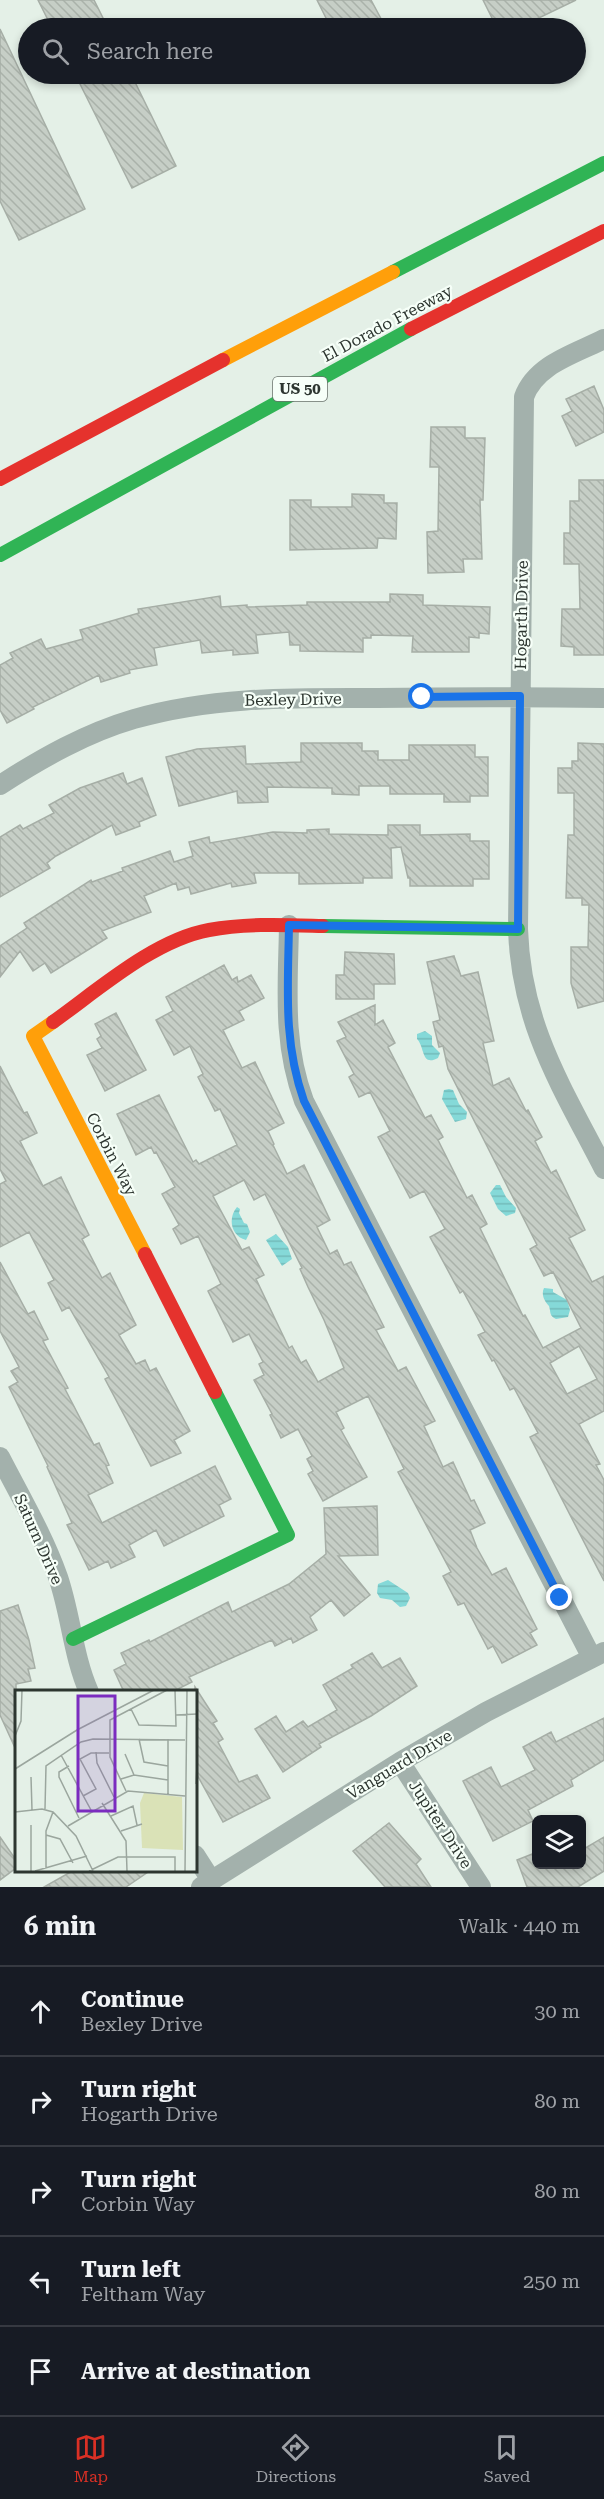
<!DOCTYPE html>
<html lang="en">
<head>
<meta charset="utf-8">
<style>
  :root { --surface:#171b24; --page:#242831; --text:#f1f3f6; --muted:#9ea1a6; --line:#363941; --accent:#d93025 }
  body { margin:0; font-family:"Roboto Serif",serif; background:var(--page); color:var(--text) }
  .controls { position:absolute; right:18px; bottom:18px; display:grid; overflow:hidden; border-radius:9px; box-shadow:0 3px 9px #0003 }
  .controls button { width:54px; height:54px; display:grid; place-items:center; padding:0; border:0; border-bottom:2px solid var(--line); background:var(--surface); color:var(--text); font:30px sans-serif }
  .stop { position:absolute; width:18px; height:18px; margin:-14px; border:4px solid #1a73e8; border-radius:50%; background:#fff }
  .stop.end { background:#1a73e8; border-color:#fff; box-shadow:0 2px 6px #0008 }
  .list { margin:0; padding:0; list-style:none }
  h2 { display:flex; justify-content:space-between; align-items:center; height:78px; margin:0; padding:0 24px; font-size:26px }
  h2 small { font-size:20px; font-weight:400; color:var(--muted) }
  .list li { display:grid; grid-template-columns:39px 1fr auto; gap:18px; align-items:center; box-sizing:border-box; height:90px; padding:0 24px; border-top:2px solid var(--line) }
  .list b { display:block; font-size:22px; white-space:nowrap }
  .list p { margin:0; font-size:20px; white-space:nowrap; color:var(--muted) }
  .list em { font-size:20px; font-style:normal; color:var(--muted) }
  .icon { flex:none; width:33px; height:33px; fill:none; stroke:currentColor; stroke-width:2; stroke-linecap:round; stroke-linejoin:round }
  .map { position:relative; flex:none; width:604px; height:1887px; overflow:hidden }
  .search { position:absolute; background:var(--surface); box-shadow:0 3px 9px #0003; left:18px; right:18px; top:18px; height:66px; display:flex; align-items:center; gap:15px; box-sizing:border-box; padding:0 21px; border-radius:33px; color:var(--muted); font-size:22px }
  .sheet { height:528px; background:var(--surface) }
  nav { display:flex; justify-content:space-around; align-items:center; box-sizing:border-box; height:84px; border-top:2px solid var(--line); background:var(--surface); font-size:16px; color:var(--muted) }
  nav a { display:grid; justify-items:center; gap:3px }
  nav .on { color:var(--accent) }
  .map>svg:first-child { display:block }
  .water { fill:url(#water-rules) }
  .building { fill:url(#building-back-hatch); stroke:#a6aea6; stroke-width:1.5; fill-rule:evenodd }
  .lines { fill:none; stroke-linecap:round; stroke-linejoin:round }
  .street { stroke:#a3b1ac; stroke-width:20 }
  .fast { stroke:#30b455; stroke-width:14 }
  .slow { stroke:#ff9f0a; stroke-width:14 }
  .jam { stroke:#e5322d; stroke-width:14 }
  .route { stroke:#1a73e8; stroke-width:8 }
  .labels { text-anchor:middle; stroke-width:4.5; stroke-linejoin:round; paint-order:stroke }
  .shield { fill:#f6fff8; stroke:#69726c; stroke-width:1.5 }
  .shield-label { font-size:15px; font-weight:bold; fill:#2d3630 }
  .street-label { font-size:16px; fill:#2d3630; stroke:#f6fff8 }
  .inset-road { fill:none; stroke:#9ba69e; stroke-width:1.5 }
  .view { fill:#7b2cbf; fill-opacity:0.15; stroke:#7b2cbf; stroke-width:3 }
  .inset-edge { fill:none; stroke:#2d3630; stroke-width:3 }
</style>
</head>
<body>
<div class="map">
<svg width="604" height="1887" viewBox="0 0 604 1887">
  <defs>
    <pattern id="water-rules" width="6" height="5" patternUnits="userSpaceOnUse" patternTransform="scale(1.5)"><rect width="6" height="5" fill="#85d9d8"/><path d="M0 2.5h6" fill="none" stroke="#73bbba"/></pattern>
    <pattern id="building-back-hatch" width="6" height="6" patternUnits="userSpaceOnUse" patternTransform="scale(1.5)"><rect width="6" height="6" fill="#c6cec6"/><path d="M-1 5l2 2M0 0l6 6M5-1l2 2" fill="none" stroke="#aab2aa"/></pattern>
  </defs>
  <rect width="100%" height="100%" fill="#e4f0e7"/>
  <path class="water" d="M425 1031 432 1036V1045L440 1053 438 1058C421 1067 425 1047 417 1039V1034Z
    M449 1089 453 1090 459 1104 467 1112 466 1119 455 1122 442 1099 444 1090Z
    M496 1185H500L506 1197 516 1208 515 1213 506 1216 498 1209 490 1193Z
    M237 1207 240 1209 239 1213 244 1223 247 1224 250 1232 246 1240C230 1236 228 1217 237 1207Z
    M276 1234 288 1247 292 1259 282 1266 266 1240Z
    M544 1288 553 1289V1292L567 1300 570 1310 568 1317 556 1319C549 1316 551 1312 549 1306 544 1301 541 1294 544 1288Z
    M388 1580 408 1593 410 1598 406 1606 400 1607 392 1600 380 1598 377 1593 378 1584Z"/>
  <path class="building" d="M38 0H94L108 28H52Z
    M317 0H371L386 28H331Z
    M483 0H576L518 28H497Z
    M0 29 85 209 19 240 0 201Z
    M75 74H131L176 166 132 188Z
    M594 386 604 410V432L576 446 562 416 572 411 566 399Z
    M431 427H465V438H485L483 500H480L482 559H463L464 572 428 573 427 532 438 531 439 467H430Z
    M579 480H604V655H574V647L561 646 562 609H580L579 564H564V533H570V501H579Z
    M352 494 384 495V503H397L396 539 378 538 377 548 290 550V500H311V507H352Z
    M390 594 423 595V605L490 607 489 634 479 633V638L469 637V652H412L413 636 371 635V638H363V652L300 651V645H290L289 632 256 635 258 653 233 655V650L202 653 200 640 154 648 157 665 129 670 130 673 101 682 99 675 33 707 34 709 7 723 0 710V665L13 658 10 653 41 639 46 649 83 639 80 630 139 613 138 609 220 596 221 607 247 605V607L307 605V602H390Z
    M301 743H362V751H378V760H409V745H475V757H488V796H470V802H444V794H390V786H359V795L332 794V788L267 787 268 802 238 803 237 791 179 806 166 757 197 749 245 746 246 764 301 762Z
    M578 743 604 744V1001L578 1008 571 983V947H588L589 905H582V898H566L568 835H574V793H558V768H572V761H578Z
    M123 773 127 784 142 778 156 815 139 822 140 826 116 835 112 825 56 856 47 863 50 868 0 897V837L20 825 23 829 54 813 49 805 80 788Z
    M388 825H420V835L470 834V841H489V879H473V886H410V878H408L401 847 391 848 392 878H363V883L299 884V873H254L256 883 232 887 231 883 191 894 189 887 178 890 176 883 144 896 151 912 102 931 107 938 51 973 45 963 33 971 20 951 0 977V946L27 928 24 923 91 880 92 882 123 871 122 868 170 851 174 862 193 856 189 842 209 837 210 843 273 832 307 833V830L329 829V834L388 835Z
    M345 952 394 954 395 984H374V999H336V975H344Z
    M454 956 461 976 478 972 494 1041 483 1043 493 1086 509 1078 526 1111 528 1110 542 1137 535 1141 551 1173 556 1170 585 1230 569 1238 592 1282 604 1276V1411L579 1424 600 1464 596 1465 604 1480V1581L530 1437 538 1433 514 1388 510 1390 494 1360 492 1361 478 1335 485 1332 463 1291 460 1293 430 1237 445 1229 424 1191 410 1198 378 1137 390 1131 370 1092 359 1097 349 1077 354 1074 337 1041 346 1037 338 1022 375 1005V1025L383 1020 395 1043 388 1047 425 1118 431 1115 443 1137 438 1140 467 1198 472 1195 487 1224 480 1228 523 1316 525 1315 543 1348 581 1328 553 1272 544 1276 530 1249 537 1245 448 1069 443 1046 439 1047 433 1022 440 1020 427 962ZM579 1346 597 1379 567 1394 550 1363Z
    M224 965 232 980 237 977 238 982 251 975 264 998 239 1011 244 1020 223 1030 242 1068 255 1062 284 1123 268 1131 274 1144 273 1145 287 1174 304 1165 330 1220 317 1227 330 1254 337 1250 344 1265 351 1262 384 1327 376 1330 398 1371 406 1367 435 1421 424 1426 443 1467 453 1462 471 1501 474 1500 485 1523 470 1530 477 1548 492 1575 506 1568 537 1629 530 1633 537 1645 502 1663 493 1646 488 1649 464 1603 458 1605 443 1576 451 1572 398 1472 404 1469 368 1396 336 1412 344 1428 341 1430 367 1477 323 1501 308 1474 313 1471 307 1459 312 1456 298 1429 281 1438 270 1415 272 1414 254 1380 264 1375 259 1364 263 1362 249 1334 233 1342 208 1291 221 1284 198 1236 181 1244 173 1229 179 1225 162 1194 175 1187 156 1152 154 1153 151 1147 136 1155 117 1114 159 1095 193 1162 196 1160 199 1164 237 1145 220 1109 215 1111 198 1077 203 1074 190 1046 174 1055 156 1020 173 1011 166 997ZM244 1180 254 1200 265 1194 302 1268 300 1269 308 1287 324 1320 344 1368 318 1382 306 1360 301 1363 292 1346 289 1348 256 1279 264 1275 249 1247 242 1250 213 1196Z
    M116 1013 146 1070 105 1091 87 1055 102 1048 97 1039 101 1036 95 1024Z
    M0 1066 24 1113 27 1112 37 1133 20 1141 43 1186 61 1177 89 1235 82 1239 102 1278 110 1273 136 1325 119 1335 136 1364 145 1360 150 1371 156 1368 190 1431 174 1440 181 1453 151 1466 105 1379 109 1377 69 1307 62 1311 48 1283 54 1280 29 1232 0 1247V1184L6 1181 0 1169Z
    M0 1262 28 1314 34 1311 48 1339 43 1341 68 1388 65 1389 94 1445 99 1443 109 1465 106 1466 113 1483 88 1495 102 1523 215 1466 231 1499 219 1505 224 1516 164 1546 156 1530 129 1545 135 1557 111 1568 108 1561 89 1570 67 1525 72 1523 47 1467 48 1466 9 1387 18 1382 11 1371 19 1367 0 1331Z
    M377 1506 378 1555 338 1556 370 1595 344 1616 331 1600 310 1617 317 1630 293 1643 291 1638 275 1646 272 1640 189 1677 192 1682 172 1692H124L114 1670 126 1664 121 1653 149 1640 150 1642 228 1602 232 1612 289 1584 326 1554 324 1508Z
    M18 1605 29 1640 35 1668 28 1669 31 1681 16 1684V1750L0 1715V1611Z
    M372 1653 382 1668 400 1658 417 1686 371 1716 319 1744 321 1747 283 1772 255 1729 276 1716 286 1732 303 1721 308 1727 337 1710 323 1685 353 1668 351 1665Z
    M195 1687 217 1721 213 1723 223 1739 218 1742 239 1782 257 1775 270 1798 223 1822 195 1771Z
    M604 1718V1760L571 1780 573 1786 528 1810 533 1821 493 1841 463 1781 491 1767 501 1787 535 1770 523 1747 551 1732 556 1742Z
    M389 1823 421 1859 416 1864 431 1887H385L353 1851Z
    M0 1837 16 1860V1868L0 1880Z
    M604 1837V1871L578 1887H527L517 1860 537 1852V1864H582V1850Z
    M74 1870H151L126 1887H44Z"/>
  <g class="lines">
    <path class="street" d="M604 339C575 354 536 364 524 397L518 929C521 1025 562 1087 604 1169
      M0 785C42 758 86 733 134 719 215 696 294 698 377 698 453 697 528 697 604 698
      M289 925C288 987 282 1042 304 1101L592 1658
      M0 1457C20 1496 43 1535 58 1577 71 1615 73 1656 89 1692
      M400 1762 481 1887
      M195 1855 211 1880
      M201 1887 400 1762 486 1712 604 1652"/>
    <path class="fast" d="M393 272 604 163
      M0 555 411 329
      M323 926 518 929
      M73 1639 288 1535 215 1392"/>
    <path class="slow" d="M223 360 393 272
      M53 1022 33 1036 145 1254"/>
    <path class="jam" d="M411 329 604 231
      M0 479 223 360
      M53 1022C98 990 154 940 209 930 247 923 286 925 323 926
      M145 1254 215 1392"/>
  </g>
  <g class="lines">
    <path class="route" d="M422 697 520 696 518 929 289 925C288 987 283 1042 304 1101L560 1598"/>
  </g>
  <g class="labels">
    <rect class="shield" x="273" y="377" width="54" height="24" rx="4.5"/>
    <g class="shield-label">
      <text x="300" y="394">US 50</text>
    </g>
    <g class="street-label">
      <text transform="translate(387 323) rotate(-28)" y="6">El Dorado Freeway</text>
      <text transform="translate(521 615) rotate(-89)" y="6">Hogarth Drive</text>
      <text transform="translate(293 699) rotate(-1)" y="6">Bexley Drive</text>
      <text transform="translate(112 1154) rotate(63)" y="6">Corbin Way</text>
      <text transform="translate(39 1539) rotate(66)" y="6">Saturn Drive</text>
      <text transform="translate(399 1764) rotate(-31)" y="6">Vanguard Drive</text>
      <text transform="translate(441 1824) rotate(57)" y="6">Jupiter Drive</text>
    </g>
  </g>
  <g transform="translate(15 1690)">
    <rect width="182" height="182" fill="#e4f0e7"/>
    <path d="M129 103 167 107 168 160 127 158 125 113Z" fill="#dae2b7"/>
    <path class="inset-road" d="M116 19 124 35 161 36 160 0M161 25 182 24M0 46 6 31 7 0M124 49 129 72 153 76M81 62 82 73 99 107M110 64 119 85M46 65 76 120M54 76 44 82V87L64 128M0 79 62 40 139 0M16 87 17 120M106 89 119 85 153 90M181 94 182 75M111 101 95 67V30L152 0M153 105V49M68 106 81 99 65 69 76 63H94M87 113 111 151 112 181M30 119 31 76 66 52 78 49 170 50M0 122 27 119 38 122 61 146 78 181M96 126 118 116 122 135M16 135V181M53 136 113 101 170 106M106 141 127 134M31 145 45 149 58 173M31 179V141L38 122M20 181 72 166M74 181 103 167H160V181M170 181 172 0"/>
    <path class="view" d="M63 6H100V121H63Z"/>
    <rect width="182" height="182" class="inset-edge"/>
  </g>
</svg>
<div class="controls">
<button><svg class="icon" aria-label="layers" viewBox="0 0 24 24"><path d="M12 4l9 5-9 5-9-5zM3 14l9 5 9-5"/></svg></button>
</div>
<div class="stop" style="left:422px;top:697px"></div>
<div class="stop end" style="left:560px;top:1598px"></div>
<div class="search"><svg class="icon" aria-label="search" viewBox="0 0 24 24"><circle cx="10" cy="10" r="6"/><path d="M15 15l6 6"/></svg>Search here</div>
</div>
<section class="sheet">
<h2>6 min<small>Walk · 440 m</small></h2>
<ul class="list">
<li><svg class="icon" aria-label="ahead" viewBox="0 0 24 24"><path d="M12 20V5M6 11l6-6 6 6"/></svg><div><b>Continue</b><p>Bexley Drive</p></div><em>30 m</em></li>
<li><svg class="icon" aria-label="right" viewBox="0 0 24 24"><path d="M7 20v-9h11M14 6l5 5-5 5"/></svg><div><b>Turn right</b><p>Hogarth Drive</p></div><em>80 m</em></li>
<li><svg class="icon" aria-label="right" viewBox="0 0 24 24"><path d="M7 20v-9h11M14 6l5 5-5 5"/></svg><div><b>Turn right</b><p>Corbin Way</p></div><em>80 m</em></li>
<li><svg class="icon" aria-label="left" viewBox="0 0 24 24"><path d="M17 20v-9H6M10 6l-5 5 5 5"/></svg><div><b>Turn left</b><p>Feltham Way</p></div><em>250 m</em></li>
<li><svg class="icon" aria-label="arrive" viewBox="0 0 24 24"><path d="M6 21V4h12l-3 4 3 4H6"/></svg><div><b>Arrive at destination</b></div></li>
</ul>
</section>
<nav>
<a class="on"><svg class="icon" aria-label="map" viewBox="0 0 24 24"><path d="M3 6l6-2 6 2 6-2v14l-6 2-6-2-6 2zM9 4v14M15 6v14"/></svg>Map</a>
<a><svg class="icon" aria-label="directions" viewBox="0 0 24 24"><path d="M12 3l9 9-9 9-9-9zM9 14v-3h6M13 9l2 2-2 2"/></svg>Directions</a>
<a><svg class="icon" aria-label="saved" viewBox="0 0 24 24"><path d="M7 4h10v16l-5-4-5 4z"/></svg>Saved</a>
</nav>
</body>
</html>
